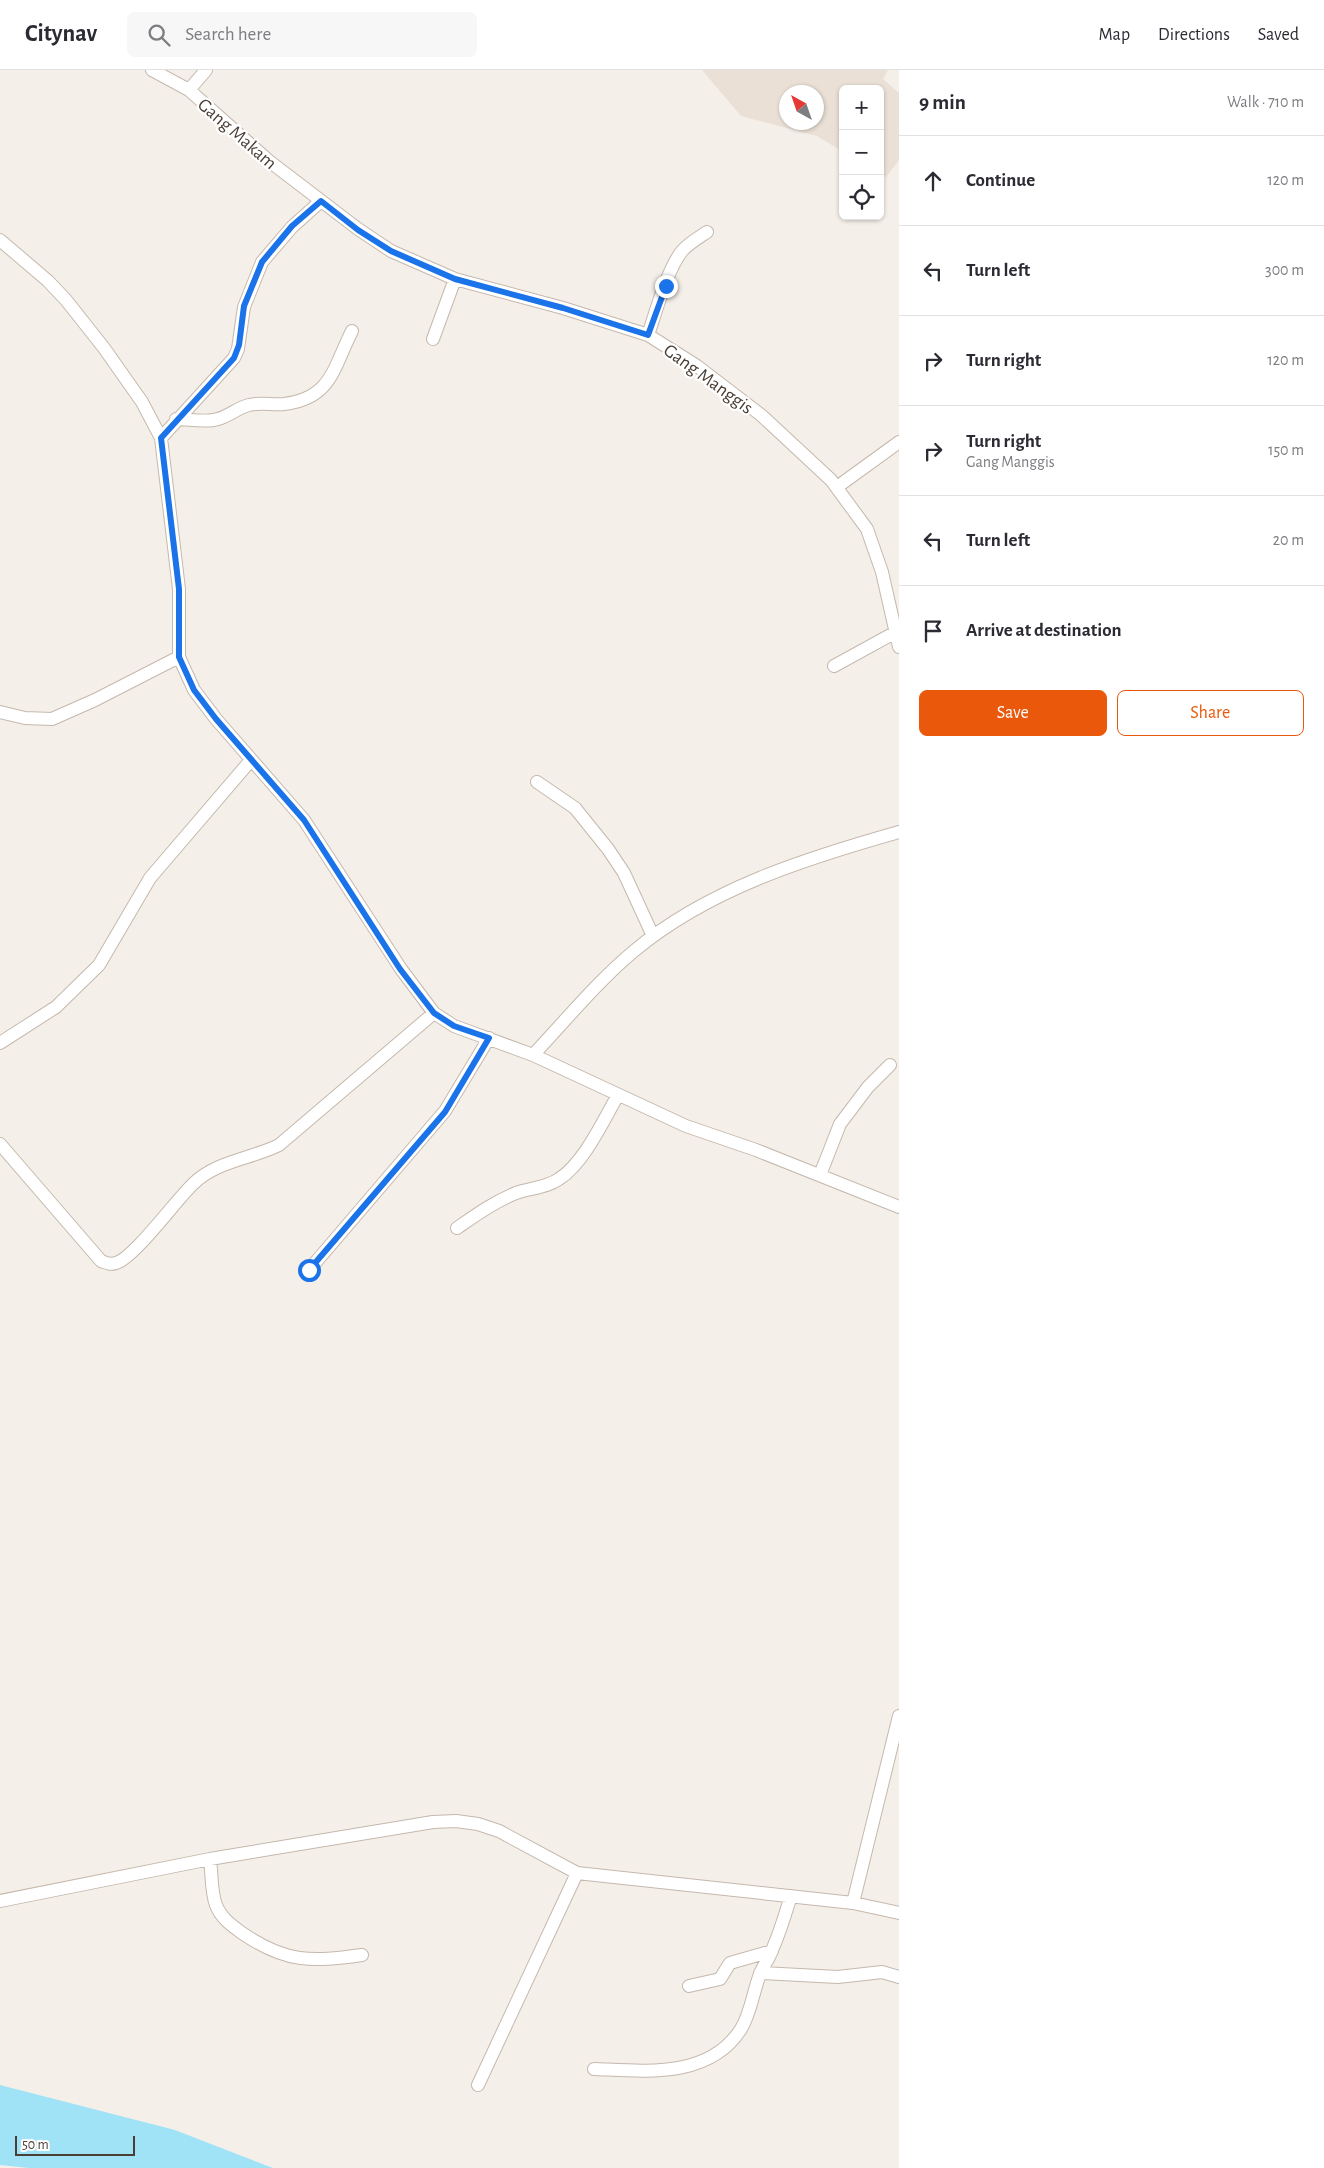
<!DOCTYPE html>
<html lang="en">
<head>
<meta charset="utf-8">
<style>
  :root { --surface:#fff; --page:#f7f7f7; --text:#2b2b33; --muted:#7c7c81; --line:#e1e1e2; --accent:#ea580c }
  body { margin:0; font-family:"Alegreya Sans",sans-serif; background:var(--page); color:var(--text) }
  .controls { position:absolute; right:15px; top:15px; display:grid; overflow:hidden; border-radius:8px; box-shadow:0 1px 4px #0004 }
  .controls button { width:45px; height:45px; display:grid; place-items:center; padding:0; border:0; border-bottom:1px solid var(--line); background:var(--surface); color:var(--text); font:25px sans-serif }
  .compass { position:absolute; left:779px; top:15px; width:45px; height:45px; border-radius:50%; background:var(--surface); box-shadow:0 1px 4px #0004; rotate:320deg }
  .scale { position:absolute; left:15px; bottom:12px; width:120px; box-sizing:border-box; padding-left:5px; border:2px solid #4a3e36; border-top:0; font-size:14px; line-height:18px; white-space:nowrap; color:#4a3e36; -webkit-text-stroke:4px #fff; paint-order:stroke }
  .stop { position:absolute; width:15px; height:15px; margin:-11px; border:4px solid #1a73e8; border-radius:50%; background:#fff }
  .stop.end { background:#1a73e8; border-color:#fff; box-shadow:0 1px 5px #0008 }
  .list { margin:0; padding:0; list-style:none }
  h2 { display:flex; justify-content:space-between; align-items:center; height:65px; margin:0; padding:0 20px; font-size:21px }
  h2 small { font-size:16px; font-weight:400; color:var(--muted) }
  .list li { display:grid; grid-template-columns:32px 1fr auto; gap:15px; align-items:center; box-sizing:border-box; height:90px; padding:0 20px; border-top:1px solid var(--line) }
  .list b { display:block; font-size:19px; white-space:nowrap }
  .list p { margin:0; font-size:16px; white-space:nowrap; color:var(--muted) }
  .list em { font-size:16px; font-style:normal; color:var(--muted) }
  .actions { display:flex; gap:10px; padding:15px 20px }
  .actions a { flex:1; padding:11px 0; border:1px solid var(--accent); border-radius:8px; text-align:center; font-size:18px; color:var(--accent) }
  .actions .main { background:var(--accent); color:#fff }
  .icon { flex:none; width:28px; height:28px; fill:none; stroke:currentColor; stroke-width:2; stroke-linecap:round; stroke-linejoin:round }
  .map { position:relative; flex:none; width:899px; height:2098px; overflow:hidden }
  header { display:flex; align-items:center; gap:30px; box-sizing:border-box; height:70px; padding:0 25px; background:var(--surface); border-bottom:1px solid var(--line) }
  header strong { font-size:24px }
  nav { display:flex; gap:28px; margin-inline-start:auto; font-size:18px }
  .search { width:350px; height:45px; background:var(--page); display:flex; align-items:center; gap:12px; box-sizing:border-box; padding:0 18px; border-radius:8px; color:var(--muted); font-size:19px }
  main { display:flex }
  aside { flex:1; background:var(--surface) }
  .map>svg:first-child { display:block }
  .residential { fill:#eae0d6; fill-rule:evenodd }
  .water { fill:#a1e3f6 }
  .lines { fill:none; stroke-linecap:round; stroke-linejoin:round }
  .minor-casing { stroke:#c5b8ad; stroke-width:14 }
  .minor { stroke:#fff; stroke-width:12 }
  .route { stroke:#1a73e8; stroke-width:6 }
  .labels { text-anchor:middle; stroke-width:4.5; stroke-linejoin:round; paint-order:stroke }
  .street-label { font-size:19px; fill:#4a3e36; stroke:#fff }
</style>
</head>
<body>
<header>
<strong>Citynav</strong>
<div class="search"><svg class="icon" aria-label="search" viewBox="0 0 24 24"><circle cx="10" cy="10" r="6"/><path d="M15 15l6 6"/></svg>Search here</div>
<nav><a>Map</a><a>Directions</a><a>Saved</a></nav>
</header>
<main>
<div class="map">
<svg width="899" height="2098" viewBox="0 0 899 2098">
  <rect width="100%" height="100%" fill="#f5efe9"/>
  <path class="residential" d="M702 0H888L883 9 899 23V90L886 107 880 104V19H843V82L817 66 741 46ZM786 22H816V52H786Z"/>
  <path class="water" d="M0 2015 175 2060 273 2098H29L0 2095Z"/>
  <g class="lines">
    <g class="minor-casing">
      <path id="minor" d="M152 0 189 20 269 91 358 159 391 181 455 209 563 238 648 265 697 296 761 345 831 410 867 459 882 502 899 577
        M189 20 206 0
        M0 170 48 211 66 230 104 278 142 332 161 368 179 519V587L194 620 216 649 304 750 401 899 434 943 454 956 533 985 686 1056 756 1080 899 1137
        M648 265C656 242 667 200 682 181 689 173 698 168 707 162
        M433 269 455 209
        M176 349C189 349 206 353 218 349 229 346 239 337 249 335 260 332 273 335 284 334 332 328 333 298 352 261
        M161 368 234 288 238 279 244 237 262 192 292 157 321 131
        M837 417 899 372
        M834 596 896 562
        M0 642 25 648 52 649 95 630 179 587
        M537 712 575 738 608 779 624 803 653 866
        M0 973 56 937 99 895 150 808 251 690
        M533 985C566 950 597 912 634 881 708 819 807 788 899 762
        M0 1074 101 1191C107 1193 110 1195 116 1193 134 1188 176 1130 193 1114 216 1091 251 1089 279 1075L434 943
        M820 1105 840 1054 868 1017 890 995
        M457 1158C476 1145 494 1132 516 1123 530 1118 546 1118 559 1109 584 1093 603 1051 618 1025
        M309 1200 445 1041 489 968
        M210 1789C212 1804 211 1822 216 1835 221 1848 231 1855 242 1863 286 1893 311 1892 362 1885
        M0 1831 210 1789 433 1752 456 1751 478 1754 499 1761 577 1803 853 1833 899 1843
        M853 1833 899 1646
        M760 1903 838 1907 882 1902 899 1907
        M689 1916 720 1909 730 1893 772 1881
        M594 1999C645 2001 709 2009 741 1959 751 1943 753 1922 760 1904 763 1896 769 1889 772 1880 780 1863 785 1844 791 1826
        M478 2015 577 1803"/>
    </g>
    <use href="#minor" class="minor"/>
  </g>
  <g class="lines">
    <path class="route" d="M309 1200 445 1042 489 968 454 956 434 943 400 899 304 750 216 649 194 620 179 587V519L161 368 234 288 239 275 244 236 262 192 292 156 321 131 358 160 391 181 455 209 563 238 648 265 666 216"/>
  </g>
  <g class="labels">
    <g class="street-label">
      <text transform="translate(238 63) rotate(41)" y="7">Gang Makam</text>
      <text transform="translate(709 308) rotate(36)" y="7">Gang Manggis</text>
    </g>
  </g>
</svg>
<div class="controls">
<button>+</button>
<button>−</button>
<button><svg class="icon" aria-label="locate" viewBox="0 0 24 24"><circle cx="12" cy="12" r="6"/><path d="M12 2v4M12 18v4M2 12h4M18 12h4"/></svg></button>
</div>
<svg class="compass" viewBox="-18 -18 36 36"><path d="M0-13l5 13h-10z" fill="#e53935"/><path d="M0 13l5-13h-10z" fill="#7c7c81"/></svg>
<div class="scale">50 m</div>
<div class="stop" style="left:309px;top:1200px"></div>
<div class="stop end" style="left:666px;top:216px"></div>
</div>
<aside>
<h2>9 min<small>Walk · 710 m</small></h2>
<ul class="list">
<li><svg class="icon" aria-label="ahead" viewBox="0 0 24 24"><path d="M12 20V5M6 11l6-6 6 6"/></svg><div><b>Continue</b></div><em>120 m</em></li>
<li><svg class="icon" aria-label="left" viewBox="0 0 24 24"><path d="M17 20v-9H6M10 6l-5 5 5 5"/></svg><div><b>Turn left</b></div><em>300 m</em></li>
<li><svg class="icon" aria-label="right" viewBox="0 0 24 24"><path d="M7 20v-9h11M14 6l5 5-5 5"/></svg><div><b>Turn right</b></div><em>120 m</em></li>
<li><svg class="icon" aria-label="right" viewBox="0 0 24 24"><path d="M7 20v-9h11M14 6l5 5-5 5"/></svg><div><b>Turn right</b><p>Gang Manggis</p></div><em>150 m</em></li>
<li><svg class="icon" aria-label="left" viewBox="0 0 24 24"><path d="M17 20v-9H6M10 6l-5 5 5 5"/></svg><div><b>Turn left</b></div><em>20 m</em></li>
<li><svg class="icon" aria-label="arrive" viewBox="0 0 24 24"><path d="M6 21V4h12l-3 4 3 4H6"/></svg><div><b>Arrive at destination</b></div></li>
</ul>
<div class="actions"><a class="main">Save</a><a>Share</a></div>
</aside>
</main>
</body>
</html>
